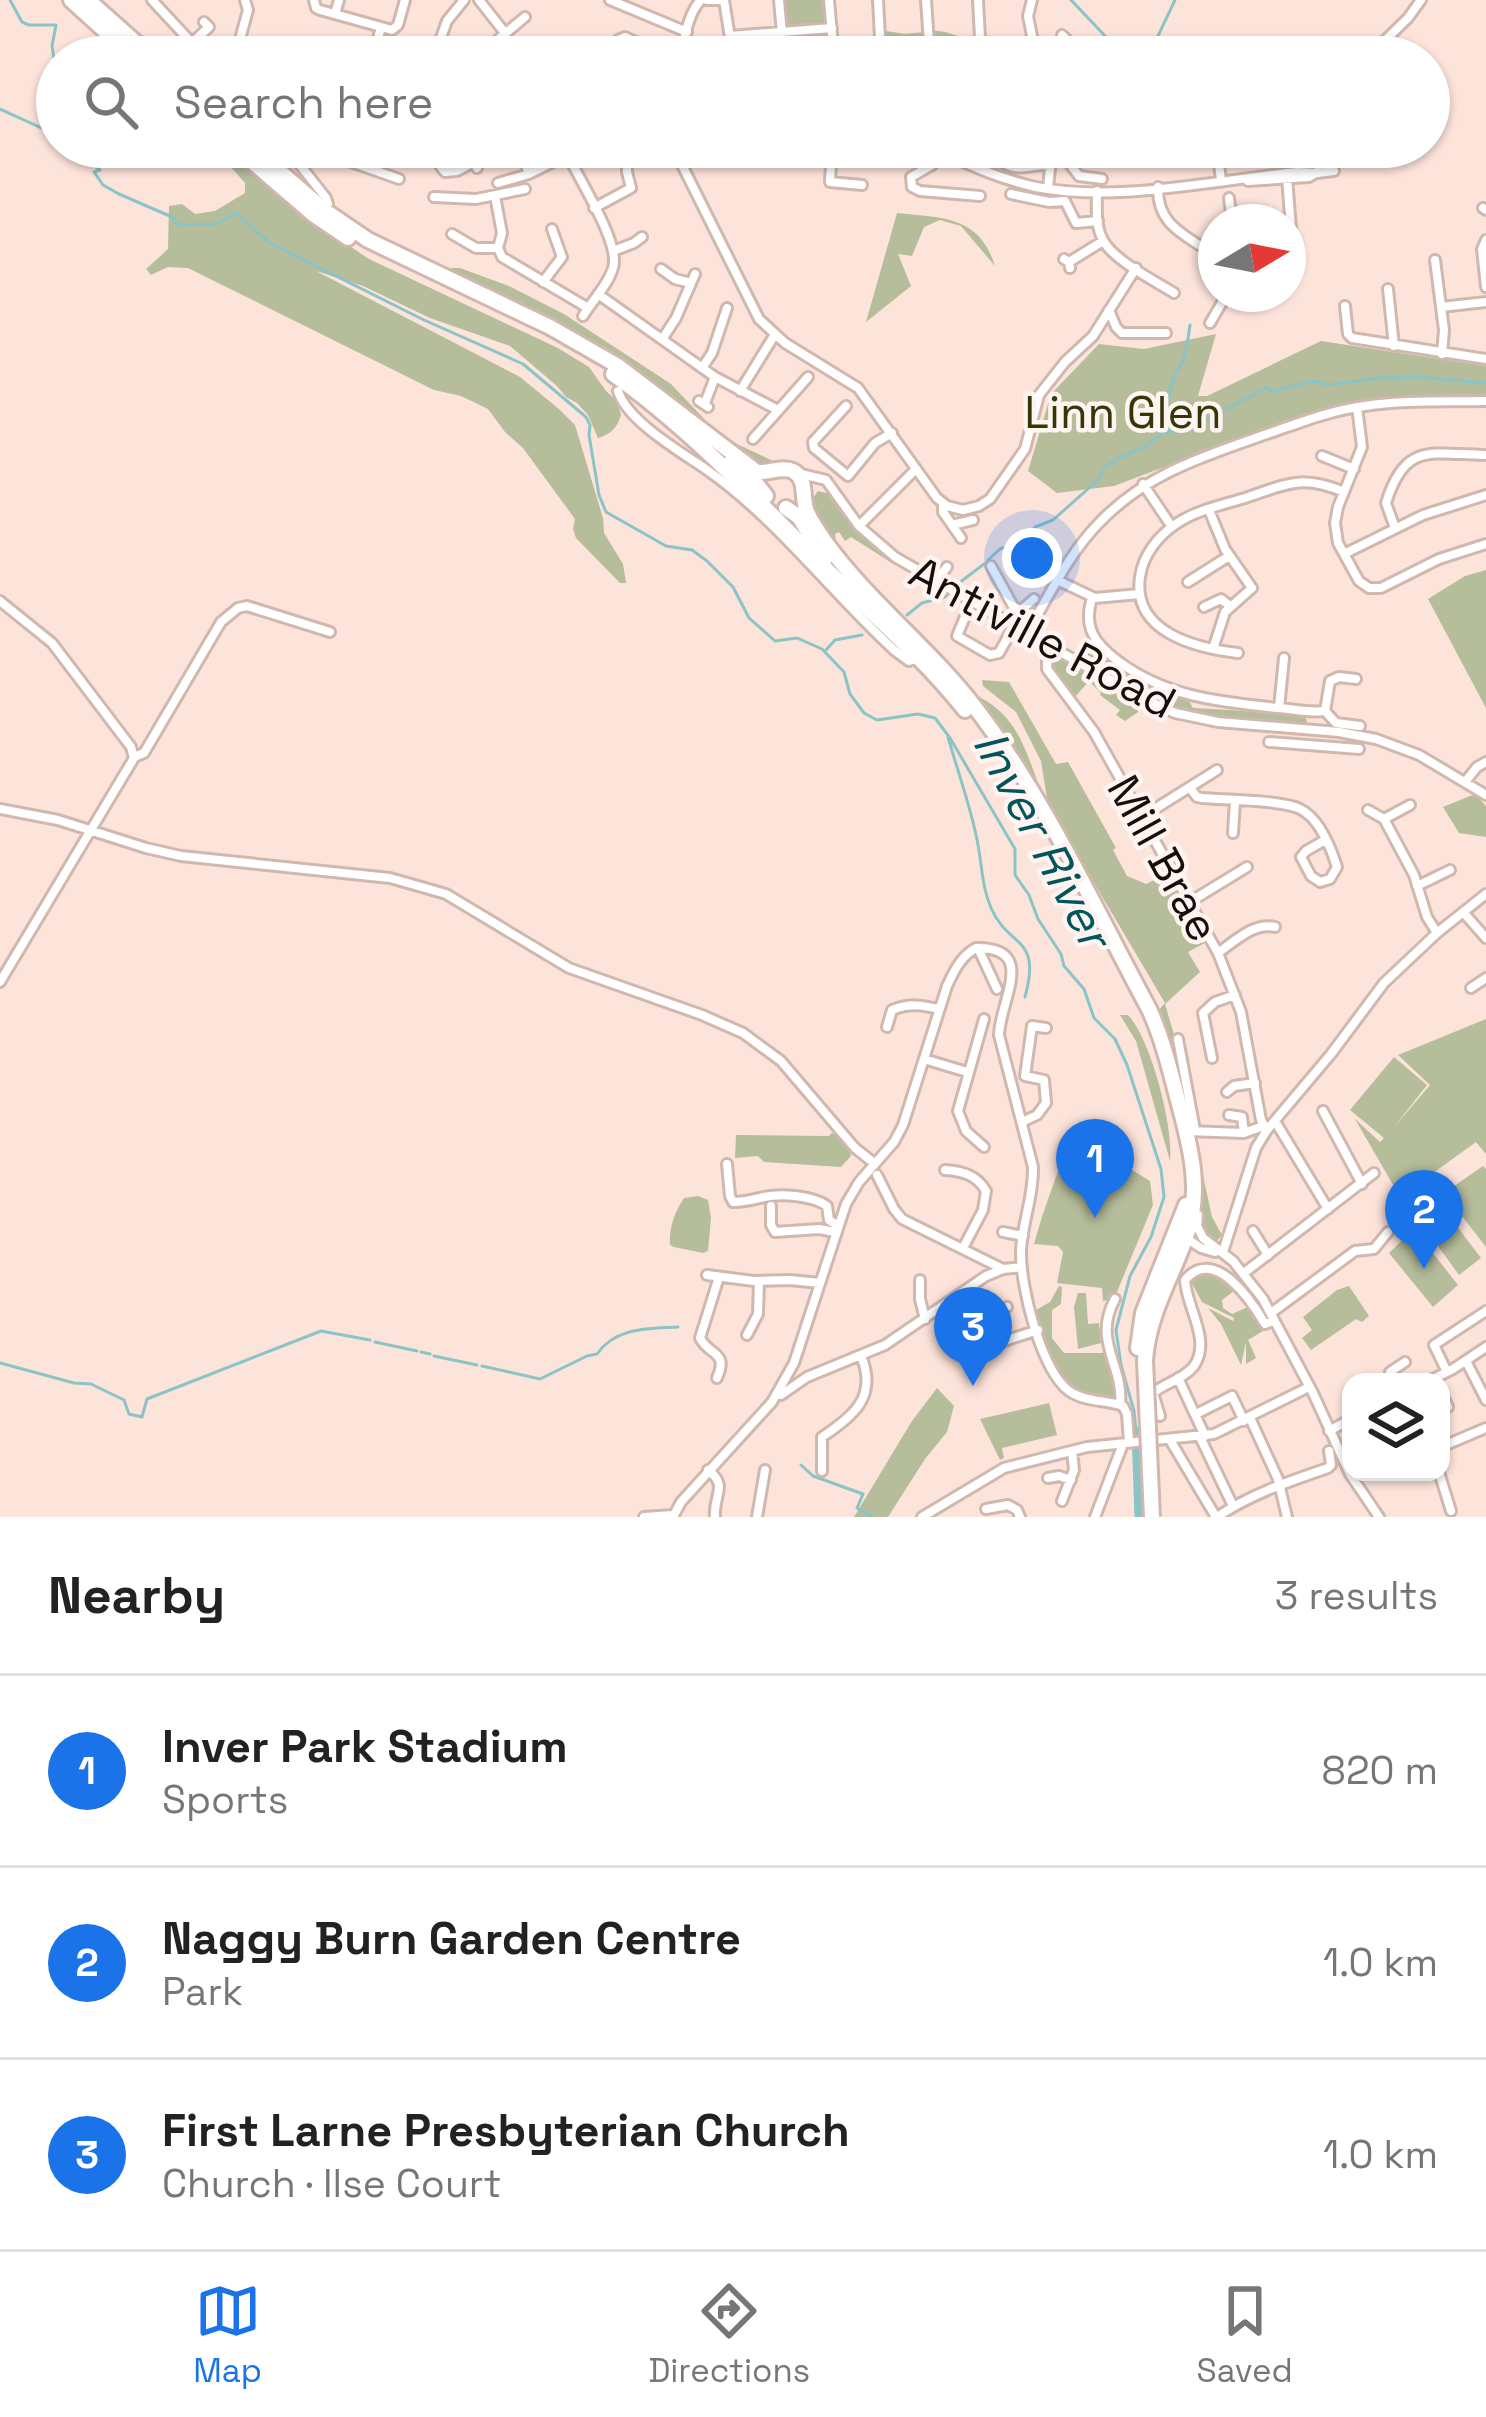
<!DOCTYPE html>
<html lang="en">
<head>
<meta charset="utf-8">
<style>
  :root { --surface:#fff; --page:#f6f6f6; --text:#222; --muted:#767676; --line:#e0e0e0; --accent:#1a73e8 }
  body { margin:0; font-family:"Space Grotesk",sans-serif; background:var(--page); color:var(--text) }
  .controls { position:absolute; right:36px; bottom:36px; display:grid; overflow:hidden; border-radius:24px; box-shadow:0 3px 9px #0004 }
  .controls button { width:108px; height:108px; display:grid; place-items:center; padding:0; border:0; border-bottom:3px solid var(--line); background:var(--surface); color:var(--text); font:60px sans-serif }
  .compass { position:absolute; left:1198px; top:204px; width:108px; height:108px; border-radius:50%; background:var(--surface); box-shadow:0 3px 9px #0004; rotate:80deg }
  .you { position:absolute; left:1032px; top:558px; width:42px; height:42px; margin:-30px; border:9px solid #fff; border-radius:50%; background:#1a73e8; box-shadow:0 0 0 18px #1a73e833 }
  .badge { display:grid; place-items:center; width:78px; height:78px; border-radius:50%; background:var(--accent); color:#fff; font-size:39px; font-weight:700 }
  .pin { position:absolute; translate:-50% -99px; filter:drop-shadow(0 3px 6px #0008) }
  .pin::after { content:''; position:absolute; top:63px; width:42px; height:36px; background:inherit; clip-path:polygon(0 0,100% 0,50% 100%) }
  .list { margin:0; padding:0; list-style:none }
  h2 { display:flex; justify-content:space-between; align-items:center; height:156px; margin:0; padding:0 48px; font-size:51px }
  h2 small { font-size:39px; font-weight:400; color:var(--muted) }
  .list li { display:grid; grid-template-columns:78px 1fr auto; gap:36px; align-items:center; box-sizing:border-box; height:192px; padding:0 48px; border-top:3px solid var(--line) }
  .list b { display:block; font-size:45px; white-space:nowrap }
  .list p { margin:0; font-size:39px; white-space:nowrap; color:var(--muted) }
  .list em { font-size:39px; font-style:normal; color:var(--muted) }
  .icon { flex:none; width:66px; height:66px; fill:none; stroke:currentColor; stroke-width:2; stroke-linecap:round; stroke-linejoin:round }
  .map { position:relative; flex:none; width:1486px; height:1517px; overflow:hidden }
  .search { position:absolute; background:var(--surface); box-shadow:0 3px 9px #0004; left:36px; right:36px; top:36px; height:132px; display:flex; align-items:center; gap:30px; box-sizing:border-box; padding:0 42px; border-radius:66px; color:var(--muted); font-size:45px }
  .sheet { height:732px; background:var(--surface) }
  nav { display:flex; justify-content:space-around; align-items:center; box-sizing:border-box; height:168px; border-top:3px solid var(--line); background:var(--surface); font-size:33px; color:var(--muted) }
  nav a { display:grid; justify-items:center; gap:6px }
  nav .on { color:var(--accent) }
  .map>svg:first-child { display:block }
  .green { fill:#b5bd9b }
  .lines { fill:none; stroke-linecap:round; stroke-linejoin:round }
  .stream { stroke:#8bc4c6; stroke-width:3 }
  .river { stroke:#8bc4c6; stroke-width:9 }
  .minor-casing { stroke:#d1b8af; stroke-width:14 }
  .highway-casing { stroke:#d1b8af; stroke-width:20 }
  .minor { stroke:#fff; stroke-width:8 }
  .highway { stroke:#fff; stroke-width:14 }
  .highway-bridge-casing { stroke:#d1b8af; stroke-width:20; stroke-linecap:butt }
  .highway-bridge { stroke:#fff; stroke-width:14 }
  .labels { text-anchor:middle; stroke-width:9; stroke-linejoin:round; paint-order:stroke }
  .park-label { font-size:45px; fill:#313905; stroke:#fff4f1 }
  .street-label { font-size:45px; fill:#160e0b; stroke:#fff4f1 }
  .water-label { font-size:48px; font-style:italic; fill:#00565a; stroke:#fff4f1 }
</style>
</head>
<body>
<div class="map">
<svg width="1486" height="1517" viewBox="0 0 1486 1517">
  <rect width="100%" height="100%" fill="#fde4db"/>
  <path class="green" d="M785 0H825L828 22 790 25 788 24Z
    M886 31 905 34 924 32 926 55 905 56 907 44 886 42Z
    M935 31C948 30 960 40 971 37L976 52 937 55Z
    M213 147H225L293 208 369 259 558 348 589 367 606 391 617 401 621 415C617 428 611 434 598 438L588 415 577 403 566 397 557 386 510 346 430 318 363 286 316 271 520 377 559 409 575 425 603 518 604 533 623 564 626 583H620L576 538 573 529 575 519 523 448 505 432 488 409 461 396 434 390 188 268 168 267 151 275 146 269 168 249 169 206 182 204 195 214 215 211 245 193V183Z
    M897 213C942 218 979 215 995 266L961 226 940 220 924 227 912 256 898 254 911 286 866 322Z
    M396 248 447 268H460L509 286 564 314 671 384 709 424 737 444 775 462 765 466 756 463C712 428 661 384 614 355 545 313 469 282 396 248Z
    M1216 334 1198 396H1207L1321 341 1486 366V395L1367 400 1325 409 1230 442 1114 486 1057 493 1028 471 1051 394 1099 344 1144 349Z
    M818 491 830 494 855 530 895 565 851 537 845 541 839 532 835 534 837 549 811 501Z
    M1486 570V708L1428 599 1465 576Z
    M1094 648 1147 683 1187 697 1193 708C1230 709 1265 714 1301 714L1307 720 1306 724 1302 727 1222 721 1181 711 1089 663 1087 654Z
    M1061 658 1147 706V707L1138 706V712L1125 721 1116 715 1120 710 1100 695 1101 693 1089 681 1075 697 1051 667 1053 660Z
    M982 680 1009 682 1056 764 1068 762 1116 848 1113 850 1127 876 1146 884 1168 873 1184 909 1203 938 1205 943 1188 952 1200 972 1165 1004 1175 1038 1168 1042 1158 1011 1165 1003 1048 805 1041 761 1016 712 983 686Z
    M977 696C1015 714 1024 745 1038 783Z
    M1475 794 1486 806V837L1459 833 1443 807Z
    M1120 1015H1128C1151 1039 1174 1128 1170 1161L1136 1041Z
    M1486 1019V1154L1476 1142 1400 1197 1355 1119 1380 1142 1384 1138 1350 1110 1394 1057 1427 1085 1394 1127 1430 1085 1398 1055Z
    M1075 1127 1105 1153 1150 1181 1153 1205 1114 1299 1103 1301 1102 1288 1057 1283 1063 1252 1058 1246 1034 1244C1045 1204 1060 1166 1075 1127Z
    M832 1133C843 1137 850 1146 851 1156L841 1167 764 1162 758 1156 735 1158 736 1135 829 1136Z
    M1483 1166 1486 1169V1247L1444 1193Z
    M1202 1171 1212 1217 1222 1235 1216 1242 1205 1236 1201 1225Z
    M698 1196 708 1200 711 1218 708 1251 703 1253 674 1247 670 1245C669 1228 674 1213 684 1198Z
    M1452 1220 1481 1258 1459 1275 1430 1235Z
    M1414 1229 1458 1285 1433 1307 1389 1253Z
    M1205 1268 1227 1281 1240 1293 1234 1291 1222 1300 1223 1308 1232 1314 1250 1306 1263 1331 1248 1340 1256 1358 1246 1364V1342L1241 1365 1221 1324 1208 1308 1233 1321 1234 1318 1202 1302 1190 1280Z
    M1059 1286 1062 1287 1061 1304 1052 1310V1338L1064 1353H1105L1116 1392 1115 1397 1080 1393 1068 1385 1051 1358 1036 1310 1050 1302Z
    M1349 1286 1369 1316 1362 1322 1356 1319 1311 1350 1302 1338 1312 1330 1303 1317 1337 1290Z
    M1078 1293H1086L1088 1324 1099 1323 1101 1343 1078 1349 1074 1307Z
    M937 1388 954 1406 947 1432 925 1459 888 1517H854L912 1421Z
    M1049 1403 1057 1435 1002 1448 1004 1458 1000 1460 980 1419Z"/>
  <g class="lines">
    <path class="stream" d="M10 0 22 22 29 25H56L52 46 57 79 55 134
      M1071 0 1125 57
      M1148 57 1175 0
      M0 109 57 135
      M70 147 100 170 94 172 103 185 119 194 172 217 178 225 216 224 236 213 270 243 424 320 523 364 586 417 590 425 589 435 599 495 606 512 666 546 692 550 707 561 733 587 749 618 775 641 797 638 822 649 844 672 850 694 864 713 877 720 918 714 935 718 950 738 1015 849V875L1029 895 1038 919 1061 954 1064 966 1084 989 1094 1018 1115 1039 1127 1065 1161 1169 1164 1197 1151 1237 1130 1276 1116 1330 1121 1365 1134 1411 1136 1431
      M1161 433C1160 412 1172 394 1174 374 1187 361 1187 343 1190 325
      M988 560 1000 549 1024 540 1035 527 1053 520 1098 480 1104 468 1118 458 1139 450 1165 432 1190 429 1267 387 1271 392 1314 381 1328 385 1380 378 1417 377 1486 383
      M955 586 984 564
      M907 615 922 603 945 597 949 593
      M826 650 835 640 862 635
      M948 737C957 769 969 802 976 835 982 860 981 885 991 908 1009 949 1042 935 1025 997
      M375 1342 417 1351
      M421 1352 430 1354
      M434 1356 477 1365
      M0 1363 74 1383 91 1384 124 1400 129 1414 142 1417 147 1399 321 1331 370 1340
      M482 1366 540 1379 587 1356 597 1354C616 1327 647 1329 678 1327
      M801 1465 813 1476 863 1494 857 1508 872 1517"/>
    <path class="river" d="M1136 1431 1139 1517"/>
    <g class="minor-casing">
      <path id="minor" d="M152 0 205 57
        M314 0 316 8 320 10 392 30 398 25 405 0
        M479 0 505 33
        M610 0 687 32
        M707 0H720
        M724 0 733 57
        M779 0 784 57
        M829 0 834 57
        M878 0 881 57
        M926 0 930 57
        M978 0 981 57
        M1032 0 1028 16 1033 41
        M335 14 339 0
        M1062 35 1085 57
        M730 36 832 28
        M192 43 209 27 204 22
        M834 46H882
        M488 48 525 17
        M235 57 248 10 245 0
        M378 57 376 44 381 28
        M434 57 447 21 464 0
        M607 57 618 40 625 37 653 50 655 57
        M682 57C683 39 689 12 701 0
        M1368 57 1408 18 1421 0
        M286 147 326 198 328 204 325 208
        M308 147 399 179
        M438 147 441 167 445 172 457 171 472 163
        M518 147 529 173
        M673 147 759 319 785 343 858 388 937 498 947 506 963 510 979 506 990 499 1025 449 1039 395 1065 362 1093 336 1136 268
        M832 147 830 182 862 185
        M931 147C964 163 999 179 1036 187 1118 203 1215 180 1298 172L1316 173
        M961 147 964 148
        M1316 147 1319 173
        M939 151 932 165 911 177 912 187 920 191 980 196
        M1218 154 1221 181
        M568 155C579 180 621 243 613 268 608 285 592 301 583 316
        M470 157 477 168
        M1051 157 1067 160 1079 176 1102 179
        M1157 159 1264 149
        M1002 162C1019 173 1031 164 1049 165
        M1287 177 1293 255 1288 263
        M1248 181 1309 177 1316 173 1334 171
        M498 183 529 174 583 147
        M1158 187C1157 218 1175 230 1199 245
        M1048 189 1052 147
        M1097 191C1097 207 1095 226 1103 240 1113 260 1155 281 1174 293
        M1011 194 1049 202 1065 201 1076 223 1098 221
        M495 196 502 233 498 248 502 257 588 308
        M434 197 476 199 525 189
        M1229 198 1232 222
        M594 208 631 188 627 172V155
        M1483 208 1486 210
        M452 234 476 248H498
        M1486 240 1482 249 1486 287
        M613 251 634 243 642 237
        M1064 259 1069 262 1070 268
        M1435 260 1444 330 1442 354
        M1069 262 1103 241
        M661 269 675 279 691 283
        M543 282 562 257 552 229
        M1388 289 1394 346
        M598 294 715 377 778 410
        M1345 306 1348 334 1352 338 1486 359
        M1441 307 1486 302
        M1109 310 1116 327 1122 333H1166
        M1210 323 1227 294
        M663 338 676 318 695 274
        M702 368 712 353 727 308
        M618 391C627 421 681 452 707 470 777 519 831 592 894 650L909 661 916 659
        M740 391 774 336
        M699 401 708 407
        M705 403 715 377
        M846 406 813 442 814 448 848 476 875 443 892 433
        M1357 407 1362 447 1338 507 1335 523 1338 543 1359 581 1369 588H1381L1439 559 1486 544
        M753 439 808 377
        M1322 456 1354 469
        M801 474 826 480 859 526 895 557 1053 648 1149 701 1175 713 1218 722 1339 732 1376 739 1419 755 1486 795
        M1143 484 1172 527
        M943 504V512L961 538
        M1209 510 1225 549 1252 588 1225 612 1213 649
        M952 525 973 520
        M859 526 916 469
        M1395 528 1386 503C1405 442 1430 454 1484 455
        M1344 554 1423 515 1486 495
        M991 566 1013 606 1020 611 1034 599
        M1057 580 1095 598 1139 594
        M936 581 947 567
        M1188 582 1229 556
        M1092 598C1083 627 1094 643 1118 661 1166 697 1220 702 1278 708 1294 709 1309 713 1325 711
        M0 601 52 643 131 747 134 758 0 982
        M1204 607 1221 599 1230 606
        M967 612 957 636 990 655 999 653 1014 626
        M1027 633C1049 596 1068 555 1098 524 1145 474 1204 456 1267 434 1299 423 1332 410 1365 406 1405 400 1446 402 1486 401
        M1053 648 1047 661V669L1094 732 1218 953 1241 1012 1261 1120 1267 1130
        M1238 653C1195 648 1132 632 1140 577 1143 555 1158 536 1176 524 1196 510 1222 505 1245 498 1287 484 1301 474 1344 492
        M1279 708 1284 658
        M1325 711 1330 681 1339 677 1356 679
        M1325 711 1336 723 1360 726
        M1269 742 1359 749
        M134 757 144 753 221 622 238 608 247 606 330 632
        M1465 782 1477 767 1486 762
        M1190 788 1197 797 1202 798C1225 800 1282 800 1300 809 1319 818 1331 848 1337 867L1330 879 1320 882 1311 876 1301 857 1306 851 1325 840
        M0 809 58 820 146 848 181 856 390 878 446 894 569 968 702 1015 743 1033 781 1061 855 1148 874 1163
        M1368 810 1384 819 1414 875 1427 917 1437 933
        M1142 817 1217 770
        M1384 819 1410 805
        M1233 833 1235 801
        M1417 886 1450 870
        M1188 903 1247 867
        M1463 912 1486 938
        M978 948 997 989
        M1218 953C1235 941 1254 922 1275 927
        M1471 988 1486 978
        M984 1019 958 1111 966 1131 984 1147
        M887 1027 892 1010C910 1003 921 1005 939 1009
        M1178 1039 1195 1130
        M1212 1058 1203 1013 1215 1002 1235 995
        M924 1059 967 1072
        M1227 1092 1234 1086 1255 1083
        M1323 1111 1362 1184
        M1229 1115 1242 1117 1244 1133
        M1275 1121 1328 1209
        M1022 1122 1037 1115 1046 1103 1044 1080 1025 1076 1032 1026 1046 1028
        M1187 1131 1244 1133 1263 1126
        M727 1164 730 1196 733 1202C745 1202 752 1200 764 1197 781 1193 814 1196 827 1206L829 1220 837 1225
        M945 1170C962 1171 977 1175 986 1191L983 1210 963 1248
        M877 1175 894 1209 902 1219 1003 1269
        M771 1206V1225L775 1232 819 1229 835 1232
        M1198 1215 1197 1226 1203 1238 1233 1261 1263 1299 1313 1393 1350 1474 1379 1517
        M1253 1231 1268 1255
        M1003 1232 1023 1236
        M1186 1238 1201 1248 1215 1252
        M1223 1252 1256 1148 1267 1130 1331 1054 1384 983 1437 933 1486 894
        M1244 1273 1374 1173
        M707 1275 754 1281 790 1280 820 1283
        M920 1280V1299L925 1319
        M1115 1299C1092 1341 1124 1366 1120 1404
        M1271 1313 1355 1251 1374 1249 1388 1232
        M747 1335 758 1314 759 1281
        M986 1341 998 1343 1038 1330
        M1466 1361 1486 1400
        M979 1362 991 1315 1007 1307
        M1447 1372 1434 1345 1486 1311
        M717 1378C729 1351 709 1356 700 1338L719 1277
        M1178 1378 1205 1436
        M1390 1382V1372L1405 1362
        M1427 1382 1453 1369 1486 1347
        M1441 1392 1448 1407
        M778 1394 781 1395 807 1377 885 1345 986 1276 1003 1269 1022 1267
        M1196 1414 1232 1396 1244 1421
        M1160 1416 1153 1393C1165 1383 1184 1379 1194 1366 1212 1340 1186 1307 1185 1280 1214 1245 1251 1300 1265 1324L1274 1320
        M1250 1418 1278 1479 1287 1517
        M1329 1431 1351 1419
        M1200 1437 1233 1506
        M1170 1440 1216 1517
        M1441 1447 1486 1428
        M708 1470C729 1486 713 1495 715 1517
        M822 1471V1437C854 1416 878 1396 861 1356
        M1439 1472 1451 1511
        M1048 1478 1059 1476 1071 1480
        M1062 1501 1074 1470 1072 1451
        M986 1509 1008 1505 1017 1510 1020 1517
        M644 1517 673 1515
        M673 1517 681 1502 772 1402 794 1363 846 1204 859 1182 894 1142 903 1125 947 986C954 971 961 956 976 948 1038 947 1000 1000 999 1035L1033 1167C1034 1196 1022 1223 1021 1251 1020 1286 1041 1370 1069 1391 1084 1402 1107 1400 1123 1406L1127 1414 1129 1442
        M757 1517 765 1470
        M922 1517 1004 1468 1087 1447 1214 1434 1309 1387
        M1095 1517 1123 1444
        M1217 1517C1251 1494 1290 1481 1328 1468L1331 1465 1329 1451"/>
    </g>
    <g class="highway-casing">
      <path id="highway" d="M71 0 134 57
        M88 0 152 57
        M235 147 314 215 348 238
        M252 147 324 210 368 240 550 327 618 366 757 472C769 473 782 466 793 471 808 479 801 498 807 512 812 523 819 533 826 543 870 603 929 648 974 706 1045 798 1094 907 1149 1009 1161 1035 1168 1062 1175 1089 1188 1138 1204 1187 1186 1237 1171 1279 1148 1315 1145 1361
        M613 374C690 429 756 499 823 566 871 613 923 657 965 710
        M729 464 755 482 766 496
        M786 508 799 517 825 559
        M1138 1348 1143 1313 1186 1205"/>
    </g>
    <use href="#minor" class="minor"/>
    <use href="#highway" class="highway"/>
    <g class="highway-bridge-casing">
      <path id="highway-bridge" d="M1145 1361 1152 1517"/>
    </g>
    <use href="#highway-bridge" class="highway-bridge"/>
  </g>
  <g class="labels">
    <g class="park-label">
      <text x="1123" y="428">Linn Glen</text>
    </g>
    <g class="street-label">
      <text transform="translate(1043 637) rotate(28)" y="16">Antiville Road</text>
      <text transform="translate(1164 858) rotate(61)" y="16">Mill Brae</text>
    </g>
    <g class="water-label">
      <text transform="translate(1043 839) rotate(62)" y="17">Inver River</text>
    </g>
  </g>
</svg>
<div class="controls">
<button><svg class="icon" aria-label="layers" viewBox="0 0 24 24"><path d="M12 4l9 5-9 5-9-5zM3 14l9 5 9-5"/></svg></button>
</div>
<svg class="compass" viewBox="-18 -18 36 36"><path d="M0-13l5 13h-10z" fill="#e53935"/><path d="M0 13l5-13h-10z" fill="#767676"/></svg>
<div class="you"></div>
<div class="pin badge" style="left:1095px;top:1218px">1</div>
<div class="pin badge" style="left:1424px;top:1269px">2</div>
<div class="pin badge" style="left:973px;top:1386px">3</div>
<div class="search"><svg class="icon" aria-label="search" viewBox="0 0 24 24"><circle cx="10" cy="10" r="6"/><path d="M15 15l6 6"/></svg>Search here</div>
</div>
<section class="sheet">
<h2>Nearby<small>3 results</small></h2>
<ul class="list">
<li><span class="badge">1</span><div><b>Inver Park Stadium</b><p>Sports</p></div><em>820 m</em></li>
<li><span class="badge">2</span><div><b>Naggy Burn Garden Centre</b><p>Park</p></div><em>1.0 km</em></li>
<li><span class="badge">3</span><div><b>First Larne Presbyterian Church</b><p>Church · Ilse Court</p></div><em>1.0 km</em></li>
</ul>
</section>
<nav>
<a class="on"><svg class="icon" aria-label="map" viewBox="0 0 24 24"><path d="M3 6l6-2 6 2 6-2v14l-6 2-6-2-6 2zM9 4v14M15 6v14"/></svg>Map</a>
<a><svg class="icon" aria-label="directions" viewBox="0 0 24 24"><path d="M12 3l9 9-9 9-9-9zM9 14v-3h6M13 9l2 2-2 2"/></svg>Directions</a>
<a><svg class="icon" aria-label="saved" viewBox="0 0 24 24"><path d="M7 4h10v16l-5-4-5 4z"/></svg>Saved</a>
</nav>
</body>
</html>
